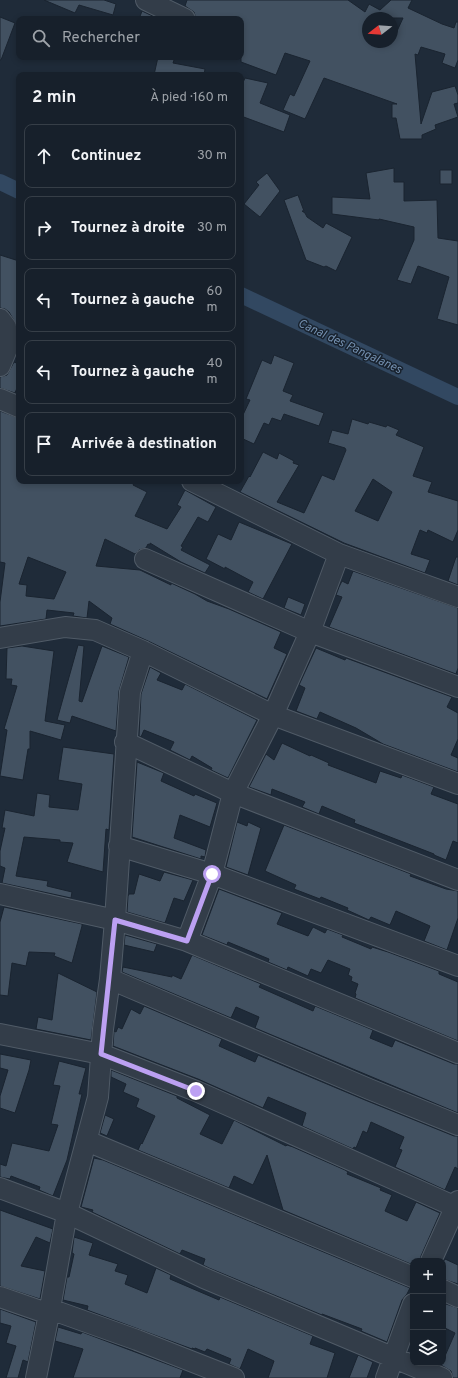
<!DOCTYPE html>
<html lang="fr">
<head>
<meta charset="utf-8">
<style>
  :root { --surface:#17202b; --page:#202833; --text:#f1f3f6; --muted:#9ea3a9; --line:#363e47 }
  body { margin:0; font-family:Overpass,sans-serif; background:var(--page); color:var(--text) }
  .controls { position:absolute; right:12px; bottom:12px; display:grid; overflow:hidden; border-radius:8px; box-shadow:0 2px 6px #0003 }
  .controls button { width:36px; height:36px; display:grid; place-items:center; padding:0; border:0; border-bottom:1px solid var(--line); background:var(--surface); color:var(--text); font:20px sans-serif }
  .compass { position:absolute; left:362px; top:12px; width:36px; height:36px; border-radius:50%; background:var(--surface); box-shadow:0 2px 6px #0003; rotate:253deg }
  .stop { position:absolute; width:12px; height:12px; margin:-9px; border:3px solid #bca0f2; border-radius:50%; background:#fff }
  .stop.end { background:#bca0f2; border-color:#fff; box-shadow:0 1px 4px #0008 }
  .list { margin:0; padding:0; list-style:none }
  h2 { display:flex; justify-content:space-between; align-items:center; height:52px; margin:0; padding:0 16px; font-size:17px }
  h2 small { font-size:13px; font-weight:400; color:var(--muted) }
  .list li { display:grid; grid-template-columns:26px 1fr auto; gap:12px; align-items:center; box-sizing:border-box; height:64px; margin:0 8px 8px; padding:0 8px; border:1px solid var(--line); border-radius:8px }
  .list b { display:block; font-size:15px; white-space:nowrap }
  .list em { font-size:13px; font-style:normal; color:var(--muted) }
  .icon { flex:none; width:22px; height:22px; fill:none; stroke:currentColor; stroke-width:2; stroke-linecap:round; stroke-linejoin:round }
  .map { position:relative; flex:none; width:458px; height:1378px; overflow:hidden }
  .search { position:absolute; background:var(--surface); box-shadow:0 2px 6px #0003; left:16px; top:16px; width:228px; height:44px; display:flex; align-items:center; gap:10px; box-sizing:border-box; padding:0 14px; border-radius:8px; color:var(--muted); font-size:15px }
  .panel { position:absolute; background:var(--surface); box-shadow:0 2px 6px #0003; left:16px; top:72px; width:228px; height:412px; border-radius:8px }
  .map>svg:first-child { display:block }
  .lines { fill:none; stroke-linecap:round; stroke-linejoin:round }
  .canal { stroke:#324861; stroke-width:16 }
  .building { fill:#425161; stroke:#1a2430; fill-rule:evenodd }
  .minor-casing { stroke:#505b67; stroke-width:22 }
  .minor { stroke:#333d49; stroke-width:20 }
  .route { stroke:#bca0f2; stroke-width:5 }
  .labels { text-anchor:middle; stroke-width:3; stroke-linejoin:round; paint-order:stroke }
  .water-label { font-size:12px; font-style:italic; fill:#7490b0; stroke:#18222e }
</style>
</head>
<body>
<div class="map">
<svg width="458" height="1378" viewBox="0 0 458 1378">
  <rect width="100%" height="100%" fill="#1f2b39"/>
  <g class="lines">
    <path class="canal" d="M0 182 19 191
      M241 295 458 397"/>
  </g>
  <path class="building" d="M44 0H104L116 4 113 15 79 5 75 13Z
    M187 0H348L365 12 369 4 380 10 391 0H412L408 8 442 24 454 28 456 22H458V60L455 68 442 63 445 54 421 47 418 55 415 54 421 124 432 92 455 86 458 95V103L454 104 458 117 435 125 436 129 422 135V139H400L396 118H392V104H397L324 78 305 119 283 110 290 94 294 96 310 61 285 53 276 75 241 62V19H196L194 12 185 6ZM368 18H403L392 42H368Z
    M142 11 159 19H139Z
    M0 17 15 23 1 60H0Z
    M158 57H175L173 63 205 69 204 75H154Z
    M245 78 268 83 260 103 290 115 284 132 241 116V87Z
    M394 168V182H404V201L437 200 438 238 458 241V325L437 319 449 277 418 266 411 284 397 280 414 240V227L379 219V220L332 214V197L370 199 366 173Z
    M440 170H452V184H440Z
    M267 173 280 191 260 217 244 204 259 185 256 182Z
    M298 195 304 211H302L305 213 307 217 323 228 326 223 352 237 336 271 326 266 324 267 306 260 284 200Z
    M0 255 19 261V323L16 324 9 312 5 309 0 308Z
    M274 355 294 363 283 391 293 395 290 401 324 413 319 426 284 414 281 421 272 418 269 425 264 423 254 444 241 438V419L250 400 246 399 262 360 271 364Z
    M14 362 19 364V383L15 393 0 388V377L7 375Z
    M0 411 19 418V481H135L133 485 147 492 135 516 167 529 181 507 177 505 185 490 216 507 208 522 198 517 181 546 183 547 181 550 210 565 205 573 181 562 150 543V545L148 544 146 548 139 550 135 554 105 539 96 566 140 570 171 585V583L195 594 207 601 229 609 281 632 274 648 287 654 267 699 148 641 110 624 112 618 89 601 87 618 73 616 74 613 47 610 46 619 0 626V602L5 563 0 562ZM28 557 66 572 54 599 26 596 27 585 19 584Z
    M352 419 368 424 369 422 386 427 387 425 399 430 396 435 424 447 413 476 432 482 428 492 458 501V530L453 542 428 530 427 533 420 530 411 554 430 560 425 573 344 543 240 492 249 476 250 477 263 452 277 459 279 453 294 461 293 463 299 465 277 502 304 513 322 475 334 480 346 450 345 448 328 443 332 430 348 434ZM373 479 392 492 378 521 355 511Z
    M239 522 292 544 263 599 248 592 253 582 225 567V569L206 559 218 534 231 540Z
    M456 557H458V585L448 581Z
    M353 571 458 608V668L456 674 329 627 342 597 336 595 339 587 342 581 348 584Z
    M288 597 305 604 301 615 284 608Z
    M78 645 84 646 79 701 82 702 102 646 129 657 119 691 116 731 72 716 70 723 57 720Z
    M22 646 54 651 45 721 65 725 61 740 30 731V749H28L23 780 0 776 7 730 4 729 17 686 11 685 12 679H6L7 648Z
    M316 648 345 660 346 658 452 697 447 707 458 713V739L451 755 458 758V772L383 744 356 728 320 712 317 719 296 711 305 688 299 685Z
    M150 667 161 673 157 680 182 690 185 684 257 720 228 778 211 770 212 768 192 756 190 760 170 750 174 742 144 730 141 737 139 736 141 694Z
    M282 743 310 756 311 755 329 763 328 765 376 783 380 771 401 778 402 775 434 787 431 794 458 804V843L453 841 446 860 434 855V854L354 823 355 820 322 806 319 814 302 807 305 802 272 789 271 795 249 787 266 754 274 760Z
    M63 747 114 754 109 830 106 829 103 872 67 862 73 843 60 842V840L24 837 16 876 48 881 47 886 72 892 71 898 2 883 5 868 0 866V851L5 828H2L5 810 34 816 37 793 50 795 49 807 78 810 82 784 58 780Z
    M137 762 164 773 161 781 194 796 195 794 217 803 210 827 180 815 174 838 206 850 205 857 201 856V859L132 837Z
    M237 822 247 826 248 822 261 828 248 875 226 867Z
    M284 825 411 874 410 876 446 889 458 891V918L447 950 424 941 430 926 396 911 390 925 371 917 369 920 347 910 348 908 321 897 320 899 294 889 296 885 265 871Z
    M164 872 193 880 184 901 174 898 165 923 127 912 128 896 129 894H134L139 874 160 881Z
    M219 889 282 913 277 924 308 936 313 927 325 933 327 929 343 935 342 937 371 949 372 947 388 952 439 971V974L458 982V1041L355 998 356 994 355 993 358 984 351 981 352 977 348 975 350 969 328 960 321 973 311 969 308 976 288 967 287 970 268 962 269 959 228 942 227 945 202 935Z
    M4 907 82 924V926L72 963 54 956 55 953 29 952 26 966 12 963 8 996 0 995V922Z
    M125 935 157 944 154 952 124 945Z
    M192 955 261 984 259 987 313 1011 315 1006 373 1030 370 1038 392 1047 395 1040 454 1064H458V1113L255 1028 259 1017 236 1007 231 1018 122 972 123 967 172 977V975L181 979Z
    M58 973 97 992 91 1040 36 1029 38 1017 52 1020Z
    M144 1006 222 1039 219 1046 255 1062 258 1055 365 1100 454 1136H458V1169L455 1167 445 1190 395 1167 402 1150 399 1149 404 1137 371 1122 367 1133 363 1131 356 1148 354 1147 353 1149 302 1126 306 1113 268 1097 263 1108 198 1079 113 1046 114 1031 116 1032 118 1027 122 1029 131 1009 140 1014Z
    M0 1054 31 1060 29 1070 15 1113 0 1108V1096L8 1070 0 1068Z
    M59 1061 86 1068 79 1094H82L67 1160 53 1196 39 1190 40 1187 11 1176 10 1179 0 1177V1164L6 1166 12 1143 49 1151 58 1125 51 1124 60 1086 53 1085Z
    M111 1070 177 1096V1098L210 1115 200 1134 222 1144 234 1120 286 1146 287 1145 293 1147 345 1170 348 1172 347 1174 381 1188 380 1190 392 1195 385 1211 407 1221 416 1202 440 1213 421 1256 420 1261H413V1265L283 1210 267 1155 253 1185 234 1176 229 1188 138 1150 141 1143 142 1144 155 1116 136 1107 139 1099 123 1092 126 1084 111 1077Z
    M105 1115 114 1119 107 1136 100 1133Z
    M94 1158 103 1160 410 1288 407 1294 402 1300 387 1342 361 1331 362 1329 322 1314V1315L209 1268 203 1265 205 1259 182 1250 180 1254 92 1212 93 1210 81 1207Z
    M0 1210 53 1229 50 1243 36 1237 21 1266 45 1271 40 1299 0 1286Z
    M74 1237 93 1243 89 1255 118 1264 115 1271 128 1275 125 1284 147 1293 156 1268 171 1275 170 1279 219 1300 220 1297 313 1336 310 1344 335 1353 327 1378H268L274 1361 248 1349 240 1369 229 1364 231 1359 207 1349 205 1352 195 1348V1349L192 1348V1349L87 1310 88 1306 63 1300 67 1277H69L74 1254 72 1253Z
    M445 1259 458 1265V1284L443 1279V1262Z
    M443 1303 458 1308V1378H453L451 1371 441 1365 455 1333 443 1327Z
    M0 1309 36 1322 28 1362 23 1360 18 1378H6L16 1346 6 1343 11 1326 0 1323Z
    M58 1327 81 1334 82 1332 183 1370 180 1378H73L83 1349 55 1341Z
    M358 1355 373 1362 367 1378H349Z"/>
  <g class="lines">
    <g class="minor-casing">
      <path id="minor" d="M146 0 185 19
        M0 319 6 327 7 349 0 366
        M0 399 19 407
        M192 481 339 554 458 597
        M145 559 310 632 458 687
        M0 638 65 627 95 630 143 651 273 715 458 784
        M125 742 233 793 458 880
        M119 846 212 874 458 966
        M0 894 115 920 187 941 458 1053
        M187 941 212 874 233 793 273 715 310 632 339 554
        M110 979 369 1089 458 1125
        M0 1034 101 1054 196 1091 458 1208
        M87 1141 413 1277
        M0 1188 67 1213 204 1278 442 1378
        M431 1261 458 1201
        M443 1290 458 1297
        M0 1297 49 1314
        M50 1309 137 1340 234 1378
        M36 1378 49 1314 67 1213 98 1097 103 1029 110 979 115 920 130 692 143 651
        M386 1378 413 1304"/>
    </g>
    <use href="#minor" class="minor"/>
  </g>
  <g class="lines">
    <path class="route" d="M196 1091 101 1054 115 920 187 941 212 874"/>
  </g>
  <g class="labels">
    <g class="water-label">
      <text transform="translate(350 346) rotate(25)" y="4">Canal des Pangalanes</text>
    </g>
  </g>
</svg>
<div class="controls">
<button>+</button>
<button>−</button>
<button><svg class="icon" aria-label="layers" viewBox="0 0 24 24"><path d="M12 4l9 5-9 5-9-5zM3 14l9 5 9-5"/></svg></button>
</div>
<svg class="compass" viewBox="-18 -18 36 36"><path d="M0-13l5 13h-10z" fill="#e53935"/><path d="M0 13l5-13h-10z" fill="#9ea3a9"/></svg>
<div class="stop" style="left:212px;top:874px"></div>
<div class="stop end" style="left:196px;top:1091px"></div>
<div class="search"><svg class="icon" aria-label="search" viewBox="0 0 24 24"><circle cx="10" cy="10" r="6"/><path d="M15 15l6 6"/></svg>Rechercher</div>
<section class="panel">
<h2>2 min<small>À pied · 160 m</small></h2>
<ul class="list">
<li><svg class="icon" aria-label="ahead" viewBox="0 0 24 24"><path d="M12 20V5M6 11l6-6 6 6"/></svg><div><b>Continuez</b></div><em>30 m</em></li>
<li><svg class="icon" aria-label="right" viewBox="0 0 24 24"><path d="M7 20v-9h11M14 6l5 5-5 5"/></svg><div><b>Tournez à droite</b></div><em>30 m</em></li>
<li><svg class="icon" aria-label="left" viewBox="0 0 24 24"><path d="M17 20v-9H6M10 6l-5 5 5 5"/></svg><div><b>Tournez à gauche</b></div><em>60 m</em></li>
<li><svg class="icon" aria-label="left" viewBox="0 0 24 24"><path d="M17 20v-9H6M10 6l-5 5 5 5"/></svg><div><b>Tournez à gauche</b></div><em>40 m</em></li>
<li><svg class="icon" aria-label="arrive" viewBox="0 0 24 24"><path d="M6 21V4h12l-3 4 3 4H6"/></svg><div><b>Arrivée à destination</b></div></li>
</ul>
</section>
</div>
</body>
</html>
